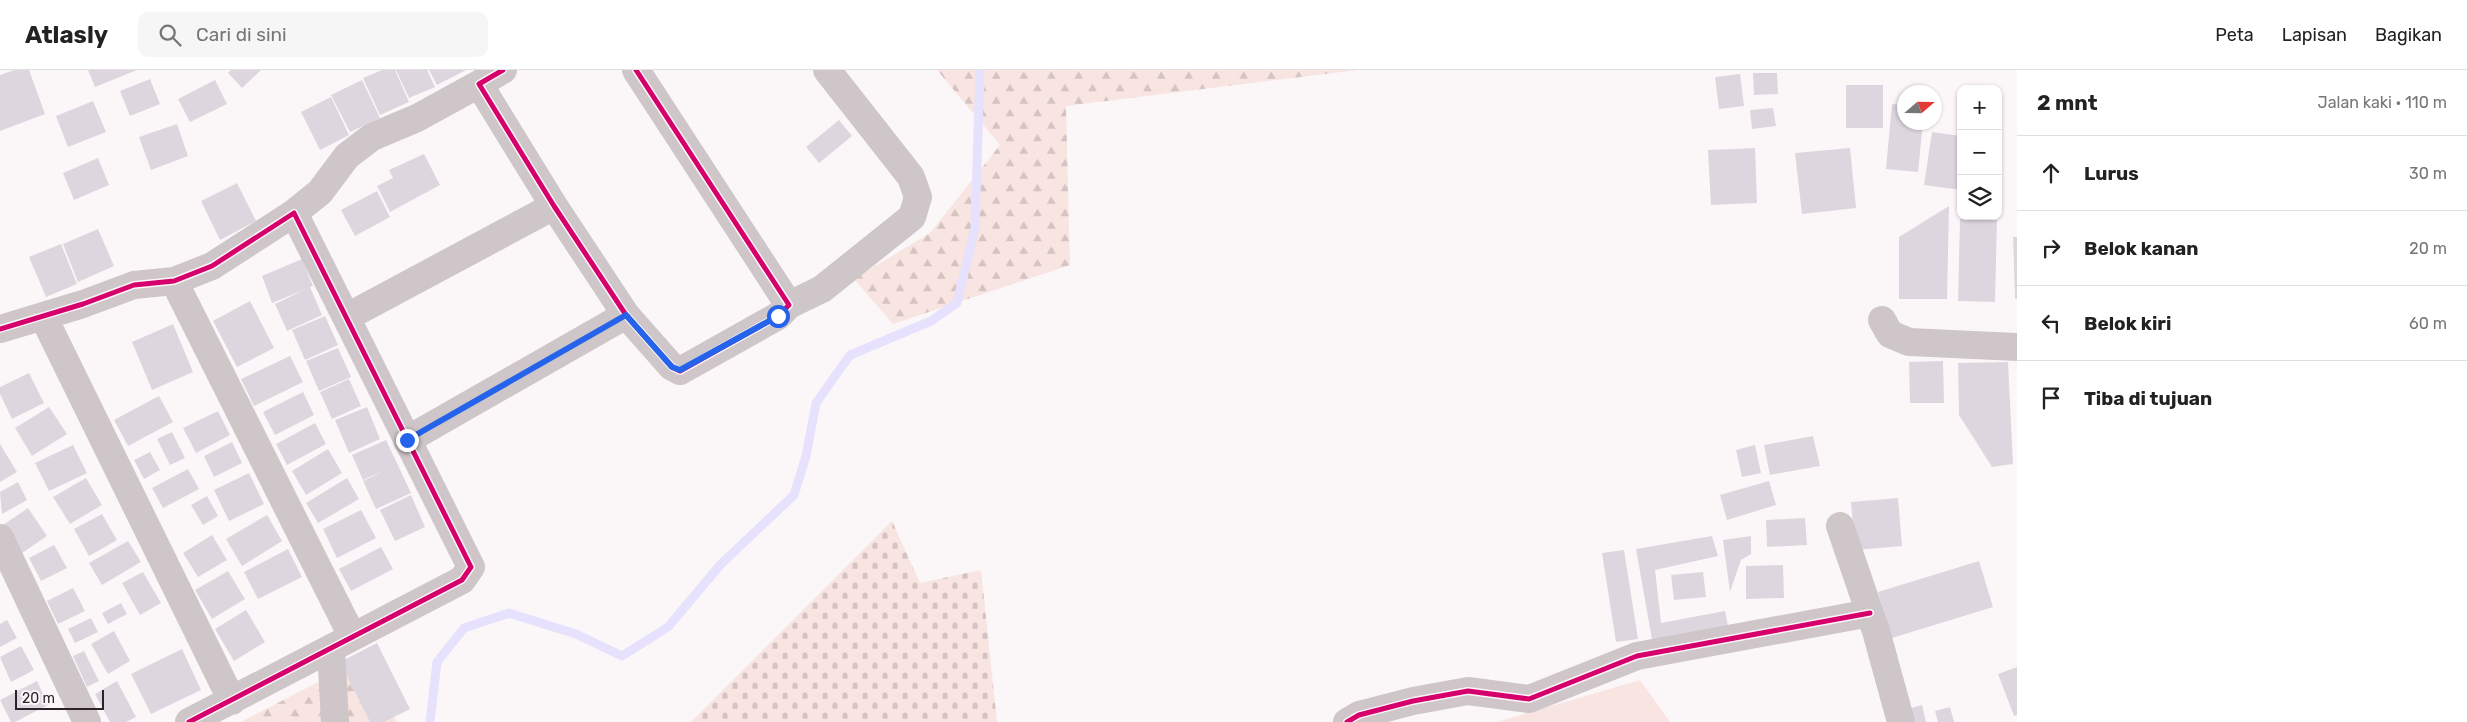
<!DOCTYPE html>
<html lang="id">
<head>
<meta charset="utf-8">
<style>
  :root { --surface:#fff; --page:#f6f6f6; --text:#222; --muted:#767676; --line:#e0e0e0 }
  body { margin:0; font-family:Rubik,sans-serif; background:var(--page); color:var(--text) }
  .controls { position:absolute; right:15px; top:15px; display:grid; overflow:hidden; border-radius:10px; box-shadow:0 1px 4px #0004 }
  .controls button { width:45px; height:45px; display:grid; place-items:center; padding:0; border:0; border-bottom:1px solid var(--line); background:var(--surface); color:var(--text); font:25px sans-serif }
  .compass { position:absolute; left:1897px; top:15px; width:45px; height:45px; border-radius:50%; background:var(--surface); box-shadow:0 1px 4px #0004; rotate:70deg }
  .scale { position:absolute; left:15px; bottom:12px; width:89px; box-sizing:border-box; padding-left:5px; border:2px solid #2d2229; border-top:0; font-size:14px; line-height:18px; white-space:nowrap; color:#2d2229; -webkit-text-stroke:4px #fcf6f9; paint-order:stroke }
  .stop { position:absolute; width:15px; height:15px; margin:-11px; border:4px solid #2563eb; border-radius:50%; background:#fff }
  .stop.end { background:#2563eb; border-color:#fff; box-shadow:0 1px 5px #0008 }
  .list { margin:0; padding:0; list-style:none }
  h2 { display:flex; justify-content:space-between; align-items:center; height:65px; margin:0; padding:0 20px; font-size:21px }
  h2 small { font-size:16px; font-weight:400; color:var(--muted) }
  .list li { display:grid; grid-template-columns:32px 1fr auto; gap:15px; align-items:center; box-sizing:border-box; height:75px; padding:0 20px; border-top:1px solid var(--line) }
  .list b { display:block; font-size:19px; white-space:nowrap }
  .list em { font-size:16px; font-style:normal; color:var(--muted) }
  .icon { flex:none; width:28px; height:28px; fill:none; stroke:currentColor; stroke-width:2; stroke-linecap:round; stroke-linejoin:round }
  .map { position:relative; flex:none; width:2017px; height:652px; overflow:hidden }
  header { display:flex; align-items:center; gap:30px; box-sizing:border-box; height:70px; padding:0 25px; background:var(--surface); border-bottom:1px solid var(--line) }
  header strong { font-size:24px }
  nav { display:flex; gap:28px; margin-inline-start:auto; font-size:18px }
  .search { width:350px; height:45px; background:var(--page); display:flex; align-items:center; gap:12px; box-sizing:border-box; padding:0 18px; border-radius:10px; color:var(--muted); font-size:19px }
  main { display:flex }
  aside { flex:1; background:var(--surface) }
  .map>svg:first-child { display:block }
  .grass { fill:#f8e4e1 }
  .forest { fill:url(#forest-firs) }
  .cemetery { fill:url(#cemetery-stones) }
  .lines { fill:none; stroke-linecap:round; stroke-linejoin:round }
  .stream { stroke:#e6e1fc; stroke-width:9 }
  .building { fill:#ddd6df }
  .minor { stroke:#cec6c8; stroke-width:28 }
  .cycleway-casing { stroke:#fcf6f9; stroke-width:8 }
  .cycleway { stroke:#d6006c; stroke-width:5 }
  .route { stroke:#2563eb; stroke-width:6 }
</style>
</head>
<body>
<header>
<strong>Atlasly</strong>
<div class="search"><svg class="icon" aria-label="search" viewBox="0 0 24 24"><circle cx="10" cy="10" r="6"/><path d="M15 15l6 6"/></svg>Cari di sini</div>
<nav><a>Peta</a><a>Lapisan</a><a>Bagikan</a></nav>
</header>
<main>
<div class="map">
<svg width="2017" height="652" viewBox="0 0 2017 652">
  <defs>
    <pattern id="forest-firs" width="22" height="20" patternUnits="userSpaceOnUse" patternTransform="scale(1.25)"><rect width="22" height="20" fill="#f8e4e1"/><path d="M5 1l3.5 6h-7zM16 11l3.5 6h-7z" fill="#d5c3c1"/></pattern>
    <pattern id="cemetery-stones" width="16" height="16" patternUnits="userSpaceOnUse" patternTransform="scale(1.25)"><rect width="16" height="16" fill="#f8e4e1"/><path d="M2 7V4a2 2 0 0 1 4 0v3zM10 15v-3a2 2 0 0 1 4 0v3z" fill="#d5c3c1"/></pattern>
  </defs>
  <rect width="100%" height="100%" fill="#fbf7f9"/>
  <path class="grass" d="M1640 610 1670 652H1497Z"/>
  <path class="forest" d="M937 0H1358L1066 36 1070 195 893 254 854 209 930 163 1000 75Z
    M363 589 397 652H241Z"/>
  <path class="cemetery" d="M892 451 920 513 981 500 997 652H691Z"/>
  <g class="lines">
    <path class="stream" d="M430 652 437 592 464 558 509 543 576 564 622 586 668 557 721 494 794 425 806 386 816 333 850 285 931 251 957 233 975 158 980 0"/>
  </g>
  <path class="building" d="M14 0H29L45 44 0 61V5Z
    M88 0H137L95 17Z
    M231 0H261L242 18 228 3Z
    M382 0H395L409 32 380 45 363 8Z
    M396 0H427L435 17 409 28Z
    M429 0H466L437 15Z
    M1753 3H1777L1778 24 1754 25Z
    M1740 4 1744 36 1719 39 1715 7Z
    M150 9 160 34 130 46 120 21Z
    M215 10 227 34 190 52 178 29Z
    M362 10 380 48 350 62 331 25Z
    M1846 15H1883V58H1846Z
    M331 27 349 65 320 80 301 42Z
    M93 31 106 62 68 77 56 46Z
    M1892 34 1904 35V52H1923L1918 102 1886 99Z
    M1773 38 1776 56 1752 59 1750 40Z
    M839 50 852 66 819 93 806 77Z
    M177 54 188 86 151 100 139 67Z
    M1932 62 1961 66V120L1924 115Z
    M1755 78 1757 133 1711 135 1708 80Z
    M1850 78 1856 138 1802 144 1795 83Z
    M424 84 440 115 390 142 377 116 393 108 389 100Z
    M98 88 109 115 74 130 63 103Z
    M237 113 256 151 220 170 201 131Z
    M377 121 390 147 355 166 341 140Z
    M1949 136 1947 229H1899V167Z
    M1960 149 1997 150 1995 232 1958 231Z
    M98 159 114 196 78 212 63 174Z
    M2013 167H2017V229H2015Z
    M61 174 77 214 46 227 29 187Z
    M302 189 313 216 310 217 322 245 287 261 275 234 306 219 272 233 262 206Z
    M250 231 274 278 237 297 213 251Z
    M325 246 338 275 305 290 292 260Z
    M173 254 193 302 152 320 132 272Z
    M338 278 351 307 319 321 306 291Z
    M290 286 303 312 254 336 241 309Z
    M1943 291 1944 333H1910L1909 292Z
    M2008 292 2013 394 1992 397 1959 345 1958 293Z
    M29 303 44 333 12 349 0 324V317Z
    M349 309 361 336 332 349 320 322Z
    M303 322 314 345 275 365 263 342Z
    M159 326 173 352 128 376 114 350Z
    M49 337 67 364 32 386 15 358Z
    M367 337 380 369 349 383 335 350Z
    M218 341 230 365 196 383 183 358Z
    M315 353 326 374 287 395 276 374Z
    M172 362 185 388 170 395 157 369Z
    M1813 366 1820 396 1770 405 1764 375Z
    M386 370 411 423 376 439 363 411 388 399 363 410 352 385Z
    M232 372 242 393 214 407 204 386Z
    M0 374 17 402 0 412Z
    M73 375 87 403 49 421 35 393Z
    M1755 375 1761 403 1742 407 1736 380Z
    M328 379 342 403 306 425 292 401Z
    M150 382 160 400 144 409 134 390Z
    M188 399 199 419 163 438 152 418Z
    M249 403 264 434 229 451 214 420Z
    M86 408 102 435 70 454 53 427Z
    M347 408 359 429 318 453 306 433Z
    M1769 411 1776 435 1727 450 1720 425Z
    M18 412 27 430 2 444 0 422Z
    M411 425 425 457 395 471 380 440Z
    M207 426 218 446 203 455 191 435Z
    M1898 428 1902 476 1855 480 1851 432Z
    M28 438 47 466 22 483 3 455Z
    M361 440 376 468 337 488 323 459Z
    M102 444 117 470 89 486 74 459Z
    M267 445 282 471 242 496 226 469Z
    M1805 448 1807 475 1767 477 1766 450Z
    M212 465 227 490 198 507 183 483Z
    M1712 466 1718 486 1655 500 1661 553 1725 541 1729 561 1653 575 1636 479Z
    M1751 466V484L1741 490 1730 522 1723 470Z
    M128 471 141 492 102 515 89 493Z
    M54 475 67 498 41 511 29 488Z
    M381 477 393 499 351 521 339 499Z
    M288 479 302 507 258 529 244 502Z
    M1624 480 1638 569 1616 572 1602 483Z
    M1979 491 1993 537 1892 568 1878 522Z
    M1783 495 1784 528 1746 529V496Z
    M228 501 245 529 212 549 195 520Z
    M143 502 161 533 140 545 122 513Z
    M1703 502 1706 527 1674 530 1671 505Z
    M73 518 85 541 58 554 47 531Z
    M121 533 127 544 108 554 102 543Z
    M246 540 265 572 234 591 215 559Z
    M91 548 98 562 75 573 68 559Z
    M7 550 17 568 0 577V554Z
    M114 561 130 591 108 604 91 574Z
    M377 573 410 639 384 652H370L340 592Z
    M21 576 34 600 11 612 0 587Z
    M182 579 201 620 151 644 131 604Z
    M84 581 99 611 87 617 73 586Z
    M2017 597V645L2014 646 1998 604Z
    M37 611 48 635 15 652H11L0 630Z
    M117 611 136 647 126 652H110L95 624Z
    M1922 635 1926 652H1907L1904 640Z
    M1950 637 1954 652H1938L1935 641Z"/>
  <g class="lines">
    <path class="minor" d="M503 0 479 14 554 136 626 245 672 297 680 301 778 246 789 235 636 0
      M294 143 320 122 347 86 372 67 417 48 479 14
      M174 211 352 566
      M789 235 822 219 912 147 918 127 911 107 827 0
      M43 246 232 631
      M347 247 554 136
      M1882 250 1890 264 1909 272 2017 277
      M0 259 83 234 134 215 174 211 212 196 294 143 471 497 462 510 189 652
      M407 370 626 245
      M1840 456 1876 561 1901 652
      M0 468 87 652
      M331 578 335 652
      M1347 652 1359 645 1413 631 1468 621 1529 629 1637 586 1870 543"/>
    <g class="cycleway-casing">
      <path id="cycleway" d="M503 0 479 14 554 136 626 245 672 297 680 301 778 246 789 235 636 0
        M0 259 83 234 134 215 174 211 212 196 294 143 471 497 462 510 189 652
        M1347 652 1359 645 1413 631 1468 621 1529 629 1637 586 1870 543"/>
    </g>
    <use href="#cycleway" class="cycleway"/>
  </g>
  <g class="lines">
    <path class="route" d="M407 370 626 245 672 297 680 300 778 246"/>
  </g>
</svg>
<div class="controls">
<button>+</button>
<button>−</button>
<button><svg class="icon" aria-label="layers" viewBox="0 0 24 24"><path d="M12 4l9 5-9 5-9-5zM3 14l9 5 9-5"/></svg></button>
</div>
<svg class="compass" viewBox="-18 -18 36 36"><path d="M0-13l5 13h-10z" fill="#e53935"/><path d="M0 13l5-13h-10z" fill="#767676"/></svg>
<div class="scale">20 m</div>
<div class="stop" style="left:778px;top:246px"></div>
<div class="stop end" style="left:407px;top:370px"></div>
</div>
<aside>
<h2>2 mnt<small>Jalan kaki · 110 m</small></h2>
<ul class="list">
<li><svg class="icon" aria-label="ahead" viewBox="0 0 24 24"><path d="M12 20V5M6 11l6-6 6 6"/></svg><div><b>Lurus</b></div><em>30 m</em></li>
<li><svg class="icon" aria-label="right" viewBox="0 0 24 24"><path d="M7 20v-9h11M14 6l5 5-5 5"/></svg><div><b>Belok kanan</b></div><em>20 m</em></li>
<li><svg class="icon" aria-label="left" viewBox="0 0 24 24"><path d="M17 20v-9H6M10 6l-5 5 5 5"/></svg><div><b>Belok kiri</b></div><em>60 m</em></li>
<li><svg class="icon" aria-label="arrive" viewBox="0 0 24 24"><path d="M6 21V4h12l-3 4 3 4H6"/></svg><div><b>Tiba di tujuan</b></div></li>
</ul>
</aside>
</main>
</body>
</html>
